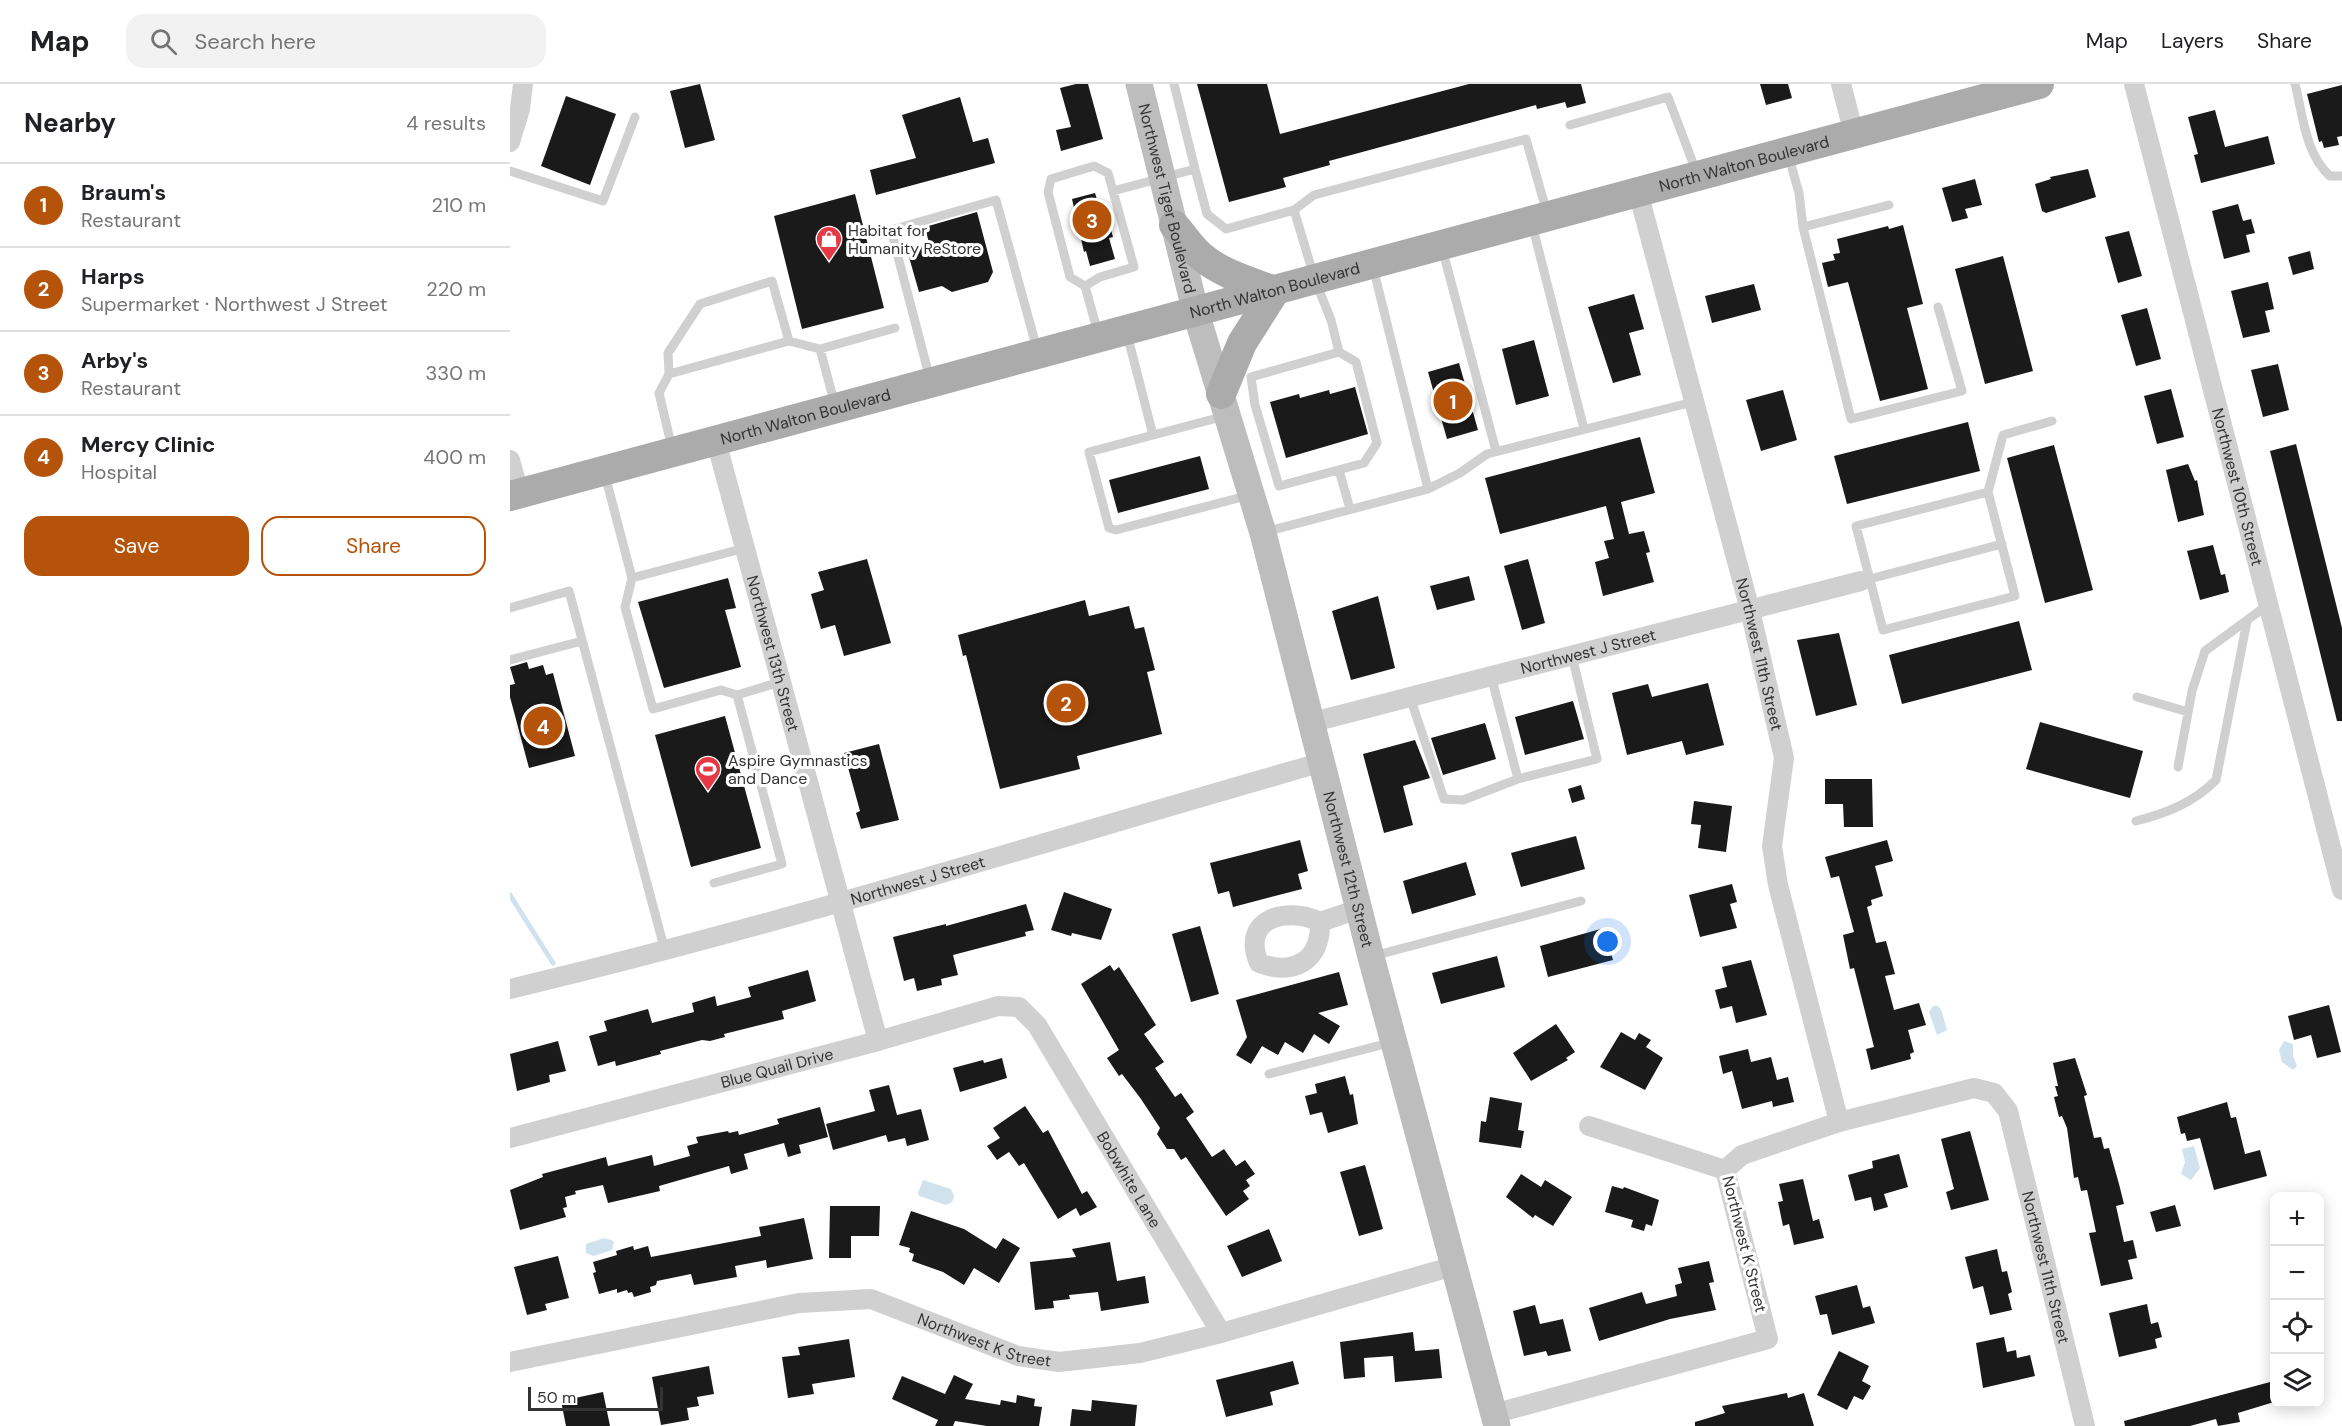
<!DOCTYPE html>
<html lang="en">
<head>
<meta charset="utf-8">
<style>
  :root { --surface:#fff; --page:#f2f2f2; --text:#202124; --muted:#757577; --line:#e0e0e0; --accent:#b45309 }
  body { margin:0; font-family:"DM Sans",sans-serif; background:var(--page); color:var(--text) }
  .controls { position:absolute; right:18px; bottom:18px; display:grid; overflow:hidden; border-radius:12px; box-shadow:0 3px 15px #0003 }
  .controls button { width:54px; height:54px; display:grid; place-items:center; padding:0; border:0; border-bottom:2px solid var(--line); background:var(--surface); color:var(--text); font:30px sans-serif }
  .scale { position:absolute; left:18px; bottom:15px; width:135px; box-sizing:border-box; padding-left:6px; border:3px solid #333; border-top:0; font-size:16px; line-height:21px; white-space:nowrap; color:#333; -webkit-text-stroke:4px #fff; paint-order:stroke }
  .you { position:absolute; left:1098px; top:858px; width:21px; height:21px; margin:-15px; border:4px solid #fff; border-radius:50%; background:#1a73e8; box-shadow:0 0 0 9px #1a73e833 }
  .badge { display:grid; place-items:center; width:39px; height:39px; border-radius:50%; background:var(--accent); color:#fff; font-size:20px; font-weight:700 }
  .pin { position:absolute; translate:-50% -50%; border:3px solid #fff; box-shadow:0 2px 6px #0006 }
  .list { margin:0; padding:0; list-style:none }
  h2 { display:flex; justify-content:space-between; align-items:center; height:78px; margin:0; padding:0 24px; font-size:26px }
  h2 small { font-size:20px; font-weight:400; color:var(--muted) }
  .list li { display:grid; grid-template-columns:39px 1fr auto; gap:18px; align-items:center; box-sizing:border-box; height:84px; padding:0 24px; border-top:2px solid var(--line) }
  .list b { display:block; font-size:22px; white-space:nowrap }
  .list p { margin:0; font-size:20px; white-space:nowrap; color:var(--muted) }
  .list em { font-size:20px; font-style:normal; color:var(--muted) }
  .actions { display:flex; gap:12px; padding:18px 24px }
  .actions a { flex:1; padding:14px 0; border:2px solid var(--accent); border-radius:18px; text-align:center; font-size:21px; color:var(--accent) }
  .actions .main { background:var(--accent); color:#fff }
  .icon { flex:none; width:33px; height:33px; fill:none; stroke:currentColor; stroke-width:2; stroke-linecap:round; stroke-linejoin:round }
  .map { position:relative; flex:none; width:1832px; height:1342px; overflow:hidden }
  header { display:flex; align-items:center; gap:36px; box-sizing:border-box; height:84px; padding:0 30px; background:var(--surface); border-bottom:2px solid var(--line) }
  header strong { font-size:28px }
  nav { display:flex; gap:33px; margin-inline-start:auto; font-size:21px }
  .search { width:420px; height:54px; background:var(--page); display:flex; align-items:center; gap:15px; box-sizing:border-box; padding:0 21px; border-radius:18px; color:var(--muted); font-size:22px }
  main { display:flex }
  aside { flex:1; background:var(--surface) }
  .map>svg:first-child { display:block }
  .water { fill:#cfe2ee }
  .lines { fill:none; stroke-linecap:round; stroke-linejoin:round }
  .stream { stroke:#cfe2ee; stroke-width:5 }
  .building { fill:#1a1a1a }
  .lane { stroke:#d0d0d0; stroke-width:9 }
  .street { stroke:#d0d0d0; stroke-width:20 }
  .secondary { stroke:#bdbdbd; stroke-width:27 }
  .primary { stroke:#ababab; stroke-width:30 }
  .labels { text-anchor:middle; stroke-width:6; stroke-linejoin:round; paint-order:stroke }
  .street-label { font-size:16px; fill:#333; stroke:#fff }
  .poi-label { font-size:16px; fill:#333; stroke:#fff; text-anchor:start }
</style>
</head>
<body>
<header>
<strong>Map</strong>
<div class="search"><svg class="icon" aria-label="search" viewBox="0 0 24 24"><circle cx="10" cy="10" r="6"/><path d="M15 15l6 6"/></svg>Search here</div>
<nav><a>Map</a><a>Layers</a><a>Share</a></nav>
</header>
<main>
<aside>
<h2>Nearby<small>4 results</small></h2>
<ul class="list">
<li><span class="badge">1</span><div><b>Braum's</b><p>Restaurant</p></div><em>210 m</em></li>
<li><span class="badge">2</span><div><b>Harps</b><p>Supermarket · Northwest J Street</p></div><em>220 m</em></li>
<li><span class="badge">3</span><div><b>Arby's</b><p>Restaurant</p></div><em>330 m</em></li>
<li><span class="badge">4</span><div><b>Mercy Clinic</b><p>Hospital</p></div><em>400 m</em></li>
</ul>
<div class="actions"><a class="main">Save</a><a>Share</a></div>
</aside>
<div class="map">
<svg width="1832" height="1342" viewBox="0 0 1832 1342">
  <rect width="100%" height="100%" fill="#fff"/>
  <path class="water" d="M1426 921 1431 925 1437 946 1427 951 1419 928 1422 923Z
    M1774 957 1783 960V972L1787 982 1783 986 1772 978 1769 966Z
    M1684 1062 1690 1084 1681 1096 1671 1090 1675 1078 1672 1065Z
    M413 1096 441 1105 444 1112 442 1118 436 1121 409 1112 408 1109Z
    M94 1154 104 1157 102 1166 84 1172 76 1169V1160Z"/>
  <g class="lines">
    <path class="stream" d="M0 811 43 879"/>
  </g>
  <path class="building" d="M190 0 205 56 175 64 160 7Z
    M566 0H578L593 55 551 67 546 46 561 43 550 4Z
    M687 0H757L770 50 959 0H1071L1076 19 1057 24 1055 18 1027 25 1026 21 819 77 820 81 773 94 776 103 719 118Z
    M1250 0H1278L1282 14 1256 21Z
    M1832 1V52L1827 53 1829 61 1814 64 1812 57 1809 58 1797 10Z
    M56 12 106 30 80 101 31 82Z
    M450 13 463 58 478 54 485 79 366 111 360 86 406 74 392 31Z
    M1705 26 1715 63 1758 52 1765 80 1691 99 1684 71 1688 70 1678 33Z
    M1578 85 1586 113 1536 129 1532 127 1525 100 1541 95 1540 93Z
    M1465 95 1472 121 1455 125 1458 134 1442 138 1432 104Z
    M585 109 588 119 593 118 603 153 599 154 605 175 580 182 576 167 574 168 562 115Z
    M345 110 374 224 292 245 264 132Z
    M1728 120 1733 137 1741 135 1745 149 1736 151 1740 168 1714 175 1702 127Z
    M467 128 483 188 478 198 442 208 432 202 409 208 397 166 419 159 415 143Z
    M1393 141 1413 220 1397 224 1418 305 1370 317 1338 198 1318 203 1312 179 1325 176 1323 170 1330 169 1327 155 1378 142 1379 145Z
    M1619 147 1632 192 1608 199 1595 153Z
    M1800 167 1804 185 1783 191 1778 173Z
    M1493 172 1523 287 1475 300 1445 185Z
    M1758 198 1764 225 1755 227 1760 248 1733 254 1721 207Z
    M1244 200 1251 226 1202 239 1195 212Z
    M1124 210 1134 245 1119 249 1131 291 1103 299 1078 223Z
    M1637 224 1651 275 1626 282 1611 231Z
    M1024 256 1039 312 1006 321 992 265Z
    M949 279 968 346 937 355 918 288Z
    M1768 280 1779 326 1753 333 1741 286Z
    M845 303 858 350 776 374 760 318 789 310 790 314 819 306 820 310Z
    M1661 305 1674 353 1647 360 1634 312Z
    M1273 306 1287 356 1251 367 1236 316Z
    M1458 338 1470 387 1337 420 1324 372Z
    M1130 353 1145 409 1111 418 1119 450 1134 447 1140 468 1136 469 1144 498 1093 512 1085 478 1099 474 1094 457 1104 455 1096 422 990 450 975 394Z
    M1786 360 1832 544V637H1827L1760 367Z
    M1544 361 1583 506 1535 519 1497 374Z
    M690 372 699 405 608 429 599 396Z
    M1678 380 1685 397 1687 396 1694 431 1668 438 1656 386Z
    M1703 461 1711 491 1715 490 1719 508 1690 516 1677 467Z
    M357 475 381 559 334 572 325 541 311 545 301 510 314 506 308 488Z
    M1018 475 1035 539 1012 546 994 482Z
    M959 492 965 516 927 526 920 502Z
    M218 494 226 524 215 526 231 583 154 604 128 518Z
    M868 512 885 584 841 596 822 527Z
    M575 516 579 532 619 522 625 545 634 543 645 586 637 588 652 650 567 672 570 685 490 705 456 571 453 572 448 551Z
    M1509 537 1522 586 1392 620 1379 571Z
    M1329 549 1347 621 1306 632 1287 556Z
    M17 578 19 585 33 581 36 591 43 589 65 672 19 684 0 613V601L5 600 0 583Z
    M1198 599 1214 661 1176 671 1172 657 1117 671 1102 609 1138 600 1142 613Z
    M1063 617 1074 655 1015 671 1005 633Z
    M215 632 251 764 181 783 145 651Z
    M1530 638 1633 667 1620 714 1516 685Z
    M975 639 986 675 933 691 921 654Z
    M905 656 920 694 893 702 903 741 874 749 853 670Z
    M369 660 389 736 351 745 346 729 350 727 334 669Z
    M1315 695H1362L1363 743H1334L1333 720H1315Z
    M1071 701 1075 715 1062 719 1058 705Z
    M1184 717 1222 722 1216 768 1188 764 1191 741 1181 740Z
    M1066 752 1075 785 1011 803 1001 769Z
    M790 756 798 787 788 790 792 805 723 823 719 807 708 810 700 779Z
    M1377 756 1383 777 1365 782 1373 812 1361 816 1362 821 1357 823 1366 859 1376 857 1385 890 1375 892 1384 926 1409 919 1416 941 1398 946 1404 968 1400 970 1401 975 1361 986 1356 965 1364 963 1344 884 1340 885 1333 851 1344 848 1329 792 1321 794 1315 773Z
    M956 778 966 811 902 830 893 797Z
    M1222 800 1227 818 1220 820 1227 844 1190 853 1179 811Z
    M554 808 602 825 591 856 562 849 561 852 541 846Z
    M516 820 524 846 515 848 516 852 443 871 448 891 431 895 432 901 407 907 404 894 394 897 383 853 436 840V842Z
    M690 842 709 910 681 918 662 850Z
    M1094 844 1103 876 1038 893 1030 862Z
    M987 872 995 903 931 920 922 889Z
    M1241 876 1257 931 1226 939 1222 922 1210 925 1205 906 1217 903 1212 883Z
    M600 881 604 887 609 883 646 941 634 950 654 978 645 984 665 1013 671 1009 684 1028 676 1034 702 1073 714 1065 726 1082 735 1076 745 1090 736 1096 740 1102 733 1107 739 1115 716 1132 676 1073 671 1076 664 1065H657L647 1050 650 1044 631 1015 612 990 609 992 597 974 609 966 571 900Z
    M298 886 306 917 272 927 274 935 214 950 215 953 200 957 192 956 150 967 151 970 106 982 105 977 88 982 79 952 97 947 94 937 138 925 142 939 184 928 182 919 205 912 207 922 241 913 238 903Z
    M829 888 838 921 808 929 830 942 819 960 804 950 793 969 775 958 768 971 752 962 741 980 726 971 737 953 726 916Z
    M1819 921 1831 968 1807 974 1801 951 1784 956 1778 932Z
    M1046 940 1065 968 1056 974 1058 976 1021 997 1003 969Z
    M1111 948 1125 956 1129 949 1141 956 1136 963 1153 974 1135 1006 1090 983Z
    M48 957 56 987 39 991 40 998 7 1007 0 970Z
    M1238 965 1241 978 1261 973 1267 996 1278 993 1284 1018 1263 1023 1262 1017 1232 1025 1222 987 1213 990 1209 972Z
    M492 974 497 994 450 1008 443 984 473 976 474 979Z
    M1565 974 1577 1011 1574 1012 1584 1054 1591 1053 1594 1065 1599 1064 1609 1100 1614 1120 1606 1122 1614 1158 1623 1156 1627 1174 1618 1176 1623 1195 1591 1202 1579 1149 1586 1148 1577 1106 1571 1107 1568 1093 1564 1094 1557 1044 1552 1032 1549 1033 1544 1013 1548 1012 1545 1002H1548L1543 979Z
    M835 992 840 1011 843 1010 848 1040 818 1049 812 1028 800 1031 795 1012 807 1009 805 1000Z
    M379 1001 387 1031 411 1025 419 1056 397 1062 395 1054 378 1058 376 1051 323 1066 316 1040 365 1027 359 1006Z
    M980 1013 1012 1019 1008 1046 1014 1047 1011 1064 969 1058 971 1037 976 1038Z
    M1717 1018 1721 1034 1726 1033 1735 1070 1750 1066 1757 1092 1704 1106 1690 1054 1677 1057 1675 1049 1671 1050 1667 1033Z
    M515 1022 533 1049 538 1046 572 1110 577 1107 587 1123 570 1132 566 1124 548 1135 514 1079 509 1082 499 1068 487 1076 477 1062 490 1054 483 1044Z
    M310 1023 318 1053 289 1061 291 1069 278 1073 274 1059 234 1070 238 1085 221 1090 219 1082 149 1102 150 1107 98 1119 93 1101 65 1107 66 1110 55 1113 57 1123 53 1124 56 1133 10 1146 0 1106 33 1093 32 1090 96 1073 98 1082 142 1071 144 1082 180 1072 177 1062 188 1059 186 1053 218 1047 219 1049 228 1047 229 1051 269 1040 267 1035Z
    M1460 1047 1479 1116 1441 1126 1436 1108 1444 1105 1431 1055Z
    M1389 1070 1398 1103 1374 1110 1378 1123 1364 1127 1361 1113 1345 1117 1338 1091 1363 1084 1362 1077Z
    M855 1081 873 1145 849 1152 830 1088Z
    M1011 1090 1031 1103 1035 1096 1062 1113 1043 1142 1025 1131 1023 1134 996 1113Z
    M1293 1095 1303 1137 1309 1135 1314 1154 1284 1161 1279 1140 1273 1142 1268 1118 1273 1117 1269 1100Z
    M1102 1102 1113 1105 1114 1103 1149 1116 1142 1142 1136 1140 1134 1147 1121 1143 1123 1136 1095 1128Z
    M1665 1121 1671 1142 1646 1148 1640 1128Z
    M320 1122H370L369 1152H341V1174H319Z
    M401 1127 454 1145 486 1165 493 1154 510 1164 489 1199 464 1184 454 1201 433 1188 402 1177 404 1170 399 1168 400 1164 389 1161Z
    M294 1134 303 1175 257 1184 256 1176 225 1182 227 1193 184 1201 181 1190 147 1197 146 1201 140 1203 141 1208 124 1213 122 1208 118 1209 117 1206 107 1209V1205L89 1210 83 1189 86 1188 83 1178 107 1171 106 1167 123 1162 124 1166 138 1162 141 1173 251 1152 249 1143Z
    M759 1145 772 1177 732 1193 717 1162Z
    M600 1158 607 1197 635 1192 639 1219 591 1227 588 1208 559 1211 560 1215 543 1217 544 1224 525 1226 520 1178 566 1173 562 1165Z
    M1487 1165 1492 1188 1497 1187 1502 1208 1498 1210 1502 1226 1480 1231 1473 1202 1463 1205 1455 1173Z
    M48 1172 59 1214 35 1220 37 1226 17 1231 4 1183Z
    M1199 1177 1204 1198 1199 1199 1206 1226 1160 1235 1089 1257 1079 1224 1132 1208 1136 1220 1167 1212 1165 1201 1172 1199 1168 1184Z
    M1347 1201 1353 1224 1360 1222 1365 1239 1322 1251 1317 1230 1310 1231 1305 1212Z
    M1637 1220 1641 1240 1648 1238 1652 1253 1645 1255 1647 1264 1609 1273 1599 1229Z
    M1025 1221 1030 1240 1053 1235 1061 1267 1038 1272 1036 1267 1014 1272 1003 1227Z
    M903 1248 905 1267 929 1265 932 1294 885 1298 883 1272 854 1274 855 1293 834 1295 830 1258Z
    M1494 1253 1497 1268 1506 1266 1507 1274 1520 1271 1525 1292 1473 1304 1466 1259Z
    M339 1255 345 1293 302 1300 304 1310 278 1314 272 1273 290 1271 288 1263Z
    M1329 1267 1359 1282 1352 1297 1361 1302 1353 1316 1344 1312 1337 1326 1307 1311Z
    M783 1277 789 1300 760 1308 763 1321 716 1333 706 1296Z
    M199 1282 204 1310 187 1313 189 1322 177 1324 179 1336 151 1341 142 1293Z
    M444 1291 463 1300 455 1315 490 1321 491 1316 506 1319 507 1311 525 1315 524 1322 532 1323 529 1342H477L445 1337 443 1342H425L428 1336 382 1315 392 1292 435 1310Z
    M1764 1297V1318L1728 1329 1730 1338 1708 1342 1706 1335 1680 1342H1615L1614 1337Z
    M93 1308 100 1342H56L51 1317Z
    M1277 1309 1278 1314 1294 1309 1304 1342H1185V1338L1215 1329 1212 1322Z
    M582 1316 627 1321 625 1342H560L562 1325 581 1327Z"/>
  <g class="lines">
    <path class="lane" d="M664 0 685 85
      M1785 0C1793 31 1795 70 1820 92H1832
      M1060 41 1158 13 1186 87
      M1278 70 1289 109 1293 143 1379 121
      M0 87 93 117 125 33
      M603 107 685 85 697 130 716 145 784 126 805 196 821 236 829 268 741 293 745 321 769 402 854 379 867 359 846 278 829 268
      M784 126 804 111 1016 55 1037 129
      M1022 140 1074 345
      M1293 143 1341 335 1452 307 1428 223
      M932 164 986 367
      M863 183 918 405
      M575 202 560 193 538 108 541 95 584 82 598 89 624 183 590 193 575 202 588 249
      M617 250 643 351
      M310 265 385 244
      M159 290 158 269 190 220 262 197 279 257
      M420 295 381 146 486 116 527 265
      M715 332 579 368 599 444 606 446 740 411
      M162 364 149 309 159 290 279 257 310 265 325 321
      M829 386 840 425
      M95 391 122 494 235 464
      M1478 408 1505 512 1373 546 1346 442Z
      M1478 408 1493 351 1542 337
      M755 448 918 405 950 389 977 370 1183 318
      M122 494 115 523 143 625 211 606 227 611
      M1356 496 1492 460
      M0 524 59 507 155 867
      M0 576 72 557
      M900 613 934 715 953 716 1008 695 981 592
      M1627 613 1678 628
      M1668 683 1682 607 1695 567 1759 520
      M1008 695 1087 675 1062 572
      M1626 737C1657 729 1683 719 1706 696L1737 537
      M204 799 272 780 227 611 270 598
      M863 872 1071 817
      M759 990 883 958"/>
    <g class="street">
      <path d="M1331 0 1344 50"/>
      <path id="s1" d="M1624 0 1832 806"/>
      <path d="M0 58 10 25 13 0"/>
      <path id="s2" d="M1128 108 1240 526 1274 674 1262 762 1268 801 1329 1038"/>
      <path id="s3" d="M206 357 368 957"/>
      <path d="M0 376 9 409"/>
      <path id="s4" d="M803 638 1351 497"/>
      <path d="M810 838C811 877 784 892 749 879 730 834 777 822 810 838L849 825"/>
      <path id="s5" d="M0 905C274 840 543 755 813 678"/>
      <path d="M1079 1042 1215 1086"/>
      <path id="s6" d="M0 1054 368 957 488 922 509 923 527 941 711 1249"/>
      <path id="s7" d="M0 1278 289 1219 361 1215 508 1272 549 1278 630 1269 711 1249 944 1182"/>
      <path id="s8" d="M983 1330 1258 1255 1215 1086 1232 1071 1329 1038 1464 1004 1484 1009 1498 1027 1575 1342"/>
    </g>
    <path class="secondary" id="s9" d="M629 0 686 229 753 449 861 873 987 1342"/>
    <g class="primary">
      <path d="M664 141C673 151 681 164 692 173 712 190 741 198 765 207L732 259 711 310"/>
      <path id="s10" d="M0 412 1529 0"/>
    </g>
  </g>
  <defs>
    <g id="shop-pin" transform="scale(1.35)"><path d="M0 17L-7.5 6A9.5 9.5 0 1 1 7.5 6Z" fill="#e63946" stroke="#fff"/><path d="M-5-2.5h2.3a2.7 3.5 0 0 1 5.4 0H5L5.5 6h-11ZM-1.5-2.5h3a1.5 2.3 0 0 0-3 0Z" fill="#fff"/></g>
    <g id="stadium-pin" transform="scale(1.35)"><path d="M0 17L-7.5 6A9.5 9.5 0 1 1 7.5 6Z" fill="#e63946" stroke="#fff"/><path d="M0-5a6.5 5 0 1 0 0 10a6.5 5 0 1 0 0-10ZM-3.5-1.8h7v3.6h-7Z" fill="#fff"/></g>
  </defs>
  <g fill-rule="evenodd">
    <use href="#shop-pin" x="319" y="155"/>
    <use href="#stadium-pin" x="198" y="685"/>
  </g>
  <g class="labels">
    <g class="street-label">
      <text dy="6" stroke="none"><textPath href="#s10" startOffset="1278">North Walton Boulevard</textPath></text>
      <text dy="6" stroke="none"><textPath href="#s9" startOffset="118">Northwest Tiger Boulevard</textPath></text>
      <text dy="6" stroke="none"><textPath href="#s10" startOffset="792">North Walton Boulevard</textPath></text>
      <text dy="6" stroke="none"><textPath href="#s10" startOffset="306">North Walton Boulevard</textPath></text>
      <text dy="6" stroke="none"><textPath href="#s1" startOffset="416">Northwest 10th Street</textPath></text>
      <text dy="6" stroke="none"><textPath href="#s4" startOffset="284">Northwest J Street</textPath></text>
      <text dy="6" stroke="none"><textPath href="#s3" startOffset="220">Northwest 13th Street</textPath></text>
      <text dy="6" stroke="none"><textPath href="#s2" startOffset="478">Northwest 11th Street</textPath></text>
      <text dy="6" stroke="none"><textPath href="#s9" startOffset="813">Northwest 12th Street</textPath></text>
      <text dy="6" stroke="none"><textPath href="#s5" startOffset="422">Northwest J Street</textPath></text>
      <text dy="6" stroke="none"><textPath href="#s6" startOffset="276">Blue Quail Drive</textPath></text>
      <text dy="6" stroke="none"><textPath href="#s6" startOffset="732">Bobwhite Lane</textPath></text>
      <text transform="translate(1235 1160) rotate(76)" y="6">Northwest K Street</text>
      <text dy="6" stroke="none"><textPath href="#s8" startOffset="928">Northwest 11th Street</textPath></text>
      <text dy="6" stroke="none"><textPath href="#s7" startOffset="488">Northwest K Street</textPath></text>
    </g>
    <g class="poi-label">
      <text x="338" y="152">Habitat for<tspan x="338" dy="18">Humanity ReStore</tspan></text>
      <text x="218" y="682">Aspire Gymnastics<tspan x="218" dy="18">and Dance</tspan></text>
    </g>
  </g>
</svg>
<div class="controls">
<button>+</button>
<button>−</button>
<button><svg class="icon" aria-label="locate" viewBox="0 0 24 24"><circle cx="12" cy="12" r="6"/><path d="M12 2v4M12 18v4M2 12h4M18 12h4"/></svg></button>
<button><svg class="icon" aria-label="layers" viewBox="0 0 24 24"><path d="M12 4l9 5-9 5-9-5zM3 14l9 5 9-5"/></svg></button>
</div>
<div class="scale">50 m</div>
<div class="you"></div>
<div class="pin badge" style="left:943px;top:317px">1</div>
<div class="pin badge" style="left:556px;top:619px">2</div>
<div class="pin badge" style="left:582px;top:136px">3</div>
<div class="pin badge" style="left:33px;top:642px">4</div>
</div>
</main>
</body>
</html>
